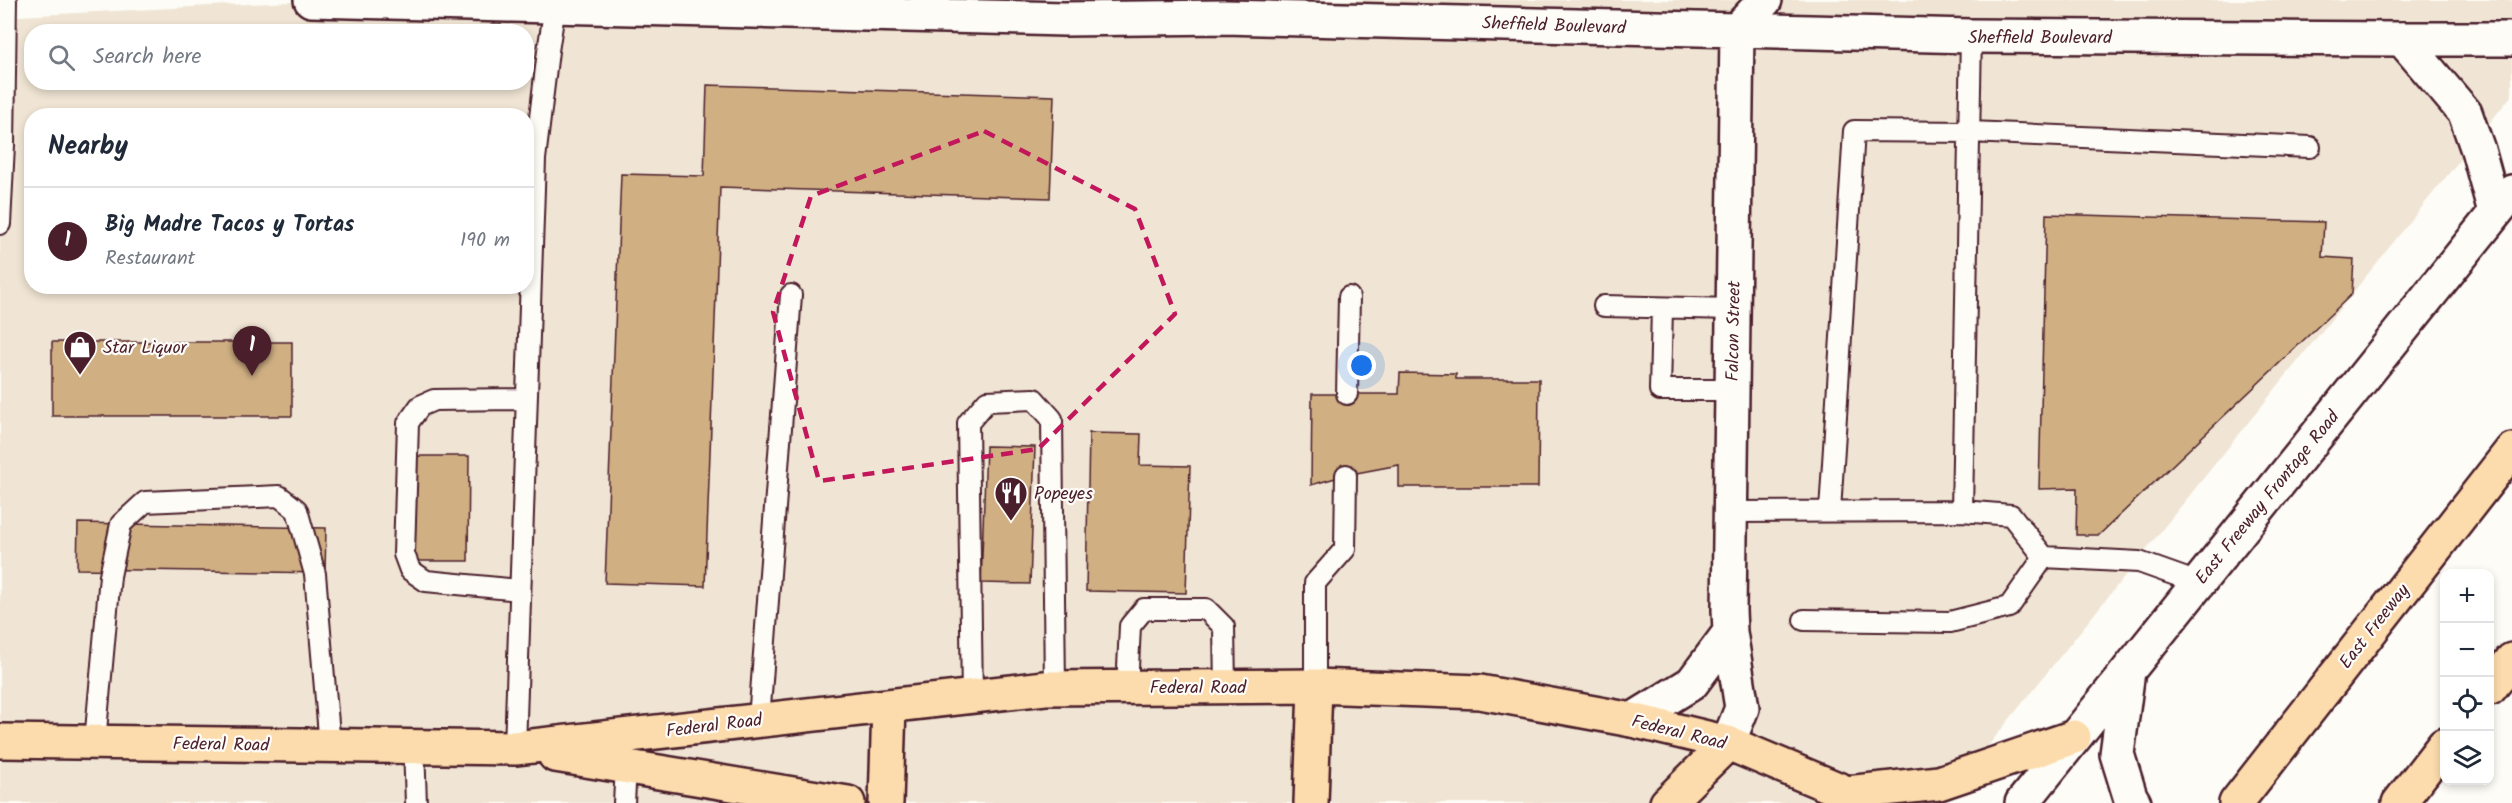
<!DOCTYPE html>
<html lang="en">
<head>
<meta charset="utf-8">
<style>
  :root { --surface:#fff; --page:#f6f6f7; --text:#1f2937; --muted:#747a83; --line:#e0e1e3; --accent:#4a1f2b }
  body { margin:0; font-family:Kalam,sans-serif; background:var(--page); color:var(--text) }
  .controls { position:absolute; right:18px; bottom:18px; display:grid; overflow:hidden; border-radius:12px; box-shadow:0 3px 9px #0003 }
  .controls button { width:54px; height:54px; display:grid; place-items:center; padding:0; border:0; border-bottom:2px solid var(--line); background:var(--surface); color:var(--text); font:30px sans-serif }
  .you { position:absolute; left:1362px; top:366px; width:21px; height:21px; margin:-15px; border:4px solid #fff; border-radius:50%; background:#1a73e8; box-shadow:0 0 0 9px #1a73e833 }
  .badge { display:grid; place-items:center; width:39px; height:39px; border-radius:50%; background:var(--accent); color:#fff; font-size:20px; font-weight:700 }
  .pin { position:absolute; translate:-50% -50px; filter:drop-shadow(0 2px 3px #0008) }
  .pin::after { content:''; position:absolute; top:32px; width:21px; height:18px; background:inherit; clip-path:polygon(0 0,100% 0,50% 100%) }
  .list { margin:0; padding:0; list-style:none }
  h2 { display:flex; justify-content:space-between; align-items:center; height:78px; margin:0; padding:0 24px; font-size:26px }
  h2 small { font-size:20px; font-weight:400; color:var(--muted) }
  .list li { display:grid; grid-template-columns:39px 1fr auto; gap:18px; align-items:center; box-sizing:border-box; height:108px; padding:0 24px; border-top:2px solid var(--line) }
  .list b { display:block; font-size:22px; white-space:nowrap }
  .list p { margin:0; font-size:20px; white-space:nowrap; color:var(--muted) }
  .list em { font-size:20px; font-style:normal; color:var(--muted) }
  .icon { flex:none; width:33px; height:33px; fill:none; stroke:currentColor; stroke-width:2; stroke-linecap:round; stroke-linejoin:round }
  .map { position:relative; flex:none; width:2512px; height:803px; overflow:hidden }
  .search { position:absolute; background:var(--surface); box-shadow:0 3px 9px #0003; left:24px; top:24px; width:510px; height:66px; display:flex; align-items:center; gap:15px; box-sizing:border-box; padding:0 21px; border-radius:24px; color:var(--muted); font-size:22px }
  .panel { position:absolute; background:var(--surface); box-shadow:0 3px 9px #0003; left:24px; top:108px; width:510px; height:186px; border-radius:24px }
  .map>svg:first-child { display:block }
  .built { fill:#f0e5d4; fill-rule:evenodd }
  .building { fill:#d0af83; stroke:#4a1f2b; stroke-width:1.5 }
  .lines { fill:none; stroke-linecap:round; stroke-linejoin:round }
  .service-casing { stroke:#4a1f2b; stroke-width:24 }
  .minor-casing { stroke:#4a1f2b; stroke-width:38 }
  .tertiary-casing { stroke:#4a1f2b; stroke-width:38 }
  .secondary-casing { stroke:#4a1f2b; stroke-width:38 }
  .primary-casing { stroke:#4a1f2b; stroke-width:38 }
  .motorway-casing { stroke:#4a1f2b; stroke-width:38 }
  .service { stroke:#fdfcf7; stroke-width:20 }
  .minor { stroke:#fdfcf7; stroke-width:33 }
  .tertiary { stroke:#fdfcf7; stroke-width:33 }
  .secondary { stroke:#fdfcf7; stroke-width:33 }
  .primary { stroke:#fcdcac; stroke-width:33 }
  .motorway { stroke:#fcdcac; stroke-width:33 }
  .marked { fill:none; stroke:#c2185b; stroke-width:4.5; stroke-dasharray:12 8; stroke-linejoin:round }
  .labels { text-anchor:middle; stroke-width:4.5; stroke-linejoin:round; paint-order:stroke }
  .street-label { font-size:18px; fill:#4a1f2b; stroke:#fdfcf7 }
  .poi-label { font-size:18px; fill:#4a1f2b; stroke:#fdfcf7; text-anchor:start }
</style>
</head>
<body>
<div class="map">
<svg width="2512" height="803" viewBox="0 0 2512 803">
  <rect width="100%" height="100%" fill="#fdfcf7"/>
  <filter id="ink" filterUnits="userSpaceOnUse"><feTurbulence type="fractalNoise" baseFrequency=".0167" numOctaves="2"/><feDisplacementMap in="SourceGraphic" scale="12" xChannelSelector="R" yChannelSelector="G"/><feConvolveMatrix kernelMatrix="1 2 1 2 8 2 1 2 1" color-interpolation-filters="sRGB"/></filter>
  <g filter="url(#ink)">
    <path class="built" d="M328 0H2512V95L1942 803H0V17ZM32 32H526V82H32ZM32 116H526V286H32Z"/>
    <path class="building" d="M707 85 1054 96 1050 198 720 187 705 586 605 583 621 174 704 176Z
      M2046 214 2324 222 2322 257 2354 259 2352 294 2099 535H2076L2077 488 2039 489Z
      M52 342H292V416H52Z
      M1400 373 1456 374V379H1539L1538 487H1399V465L1346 475 1311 485 1312 394H1399Z
      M1089 433 1141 434 1140 465 1190 466 1186 593 1086 591Z
      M986 446 1035 447 1030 584 981 583Z
      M414 456H469L468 561H414Z
      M78 523 326 528 325 573 77 569Z"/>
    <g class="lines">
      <g class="service-casing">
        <path id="service" d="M0 224 4 145 6 0
          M1604 306 1733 309
          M1662 308 1660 390H1732
          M1347 394 1349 297
          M1830 511 1854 131 1970 132 2310 147
          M1962 511 1971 36
          M1731 512 1962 511 2011 515 2044 557 2139 562 2198 583
          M520 590 426 581 410 570 404 554 408 423 420 406 434 400 526 399
          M1804 620 1950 622 2009 607 2044 557
          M1315 686V583L1345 549 1346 475
          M1127 688 1130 626 1144 609H1206L1224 627 1225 687
          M972 697 968 423 987 401 1034 399 1052 419 1055 688
          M759 720 791 295
          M95 742 110 576 121 524 145 502 279 496 297 510 315 574 330 746
          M414 747 416 803
          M515 748 535 159 548 51 555 6
          M624 803 626 766"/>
      </g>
      <g class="minor-casing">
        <path id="minor" d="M311 0 1064 19 1225 17 1971 36 2402 39
          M1632 720 1692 683 1730 632
          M1728 743 1742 708 1730 632 1729 610 1737 30 1765 0"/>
      </g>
      <g class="tertiary-casing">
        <path id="tertiary" d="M2402 39 2465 113 2478 150 2495 212
          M2402 39H2512"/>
      </g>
      <g class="secondary-casing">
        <path id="secondary" d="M2128 671 2117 754 2130 796 2134 803
          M2022 803 2512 192"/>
      </g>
      <g class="primary-casing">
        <path id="primary" d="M0 741 515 748 1045 688 1315 686 1480 692 1632 720 1728 743 1847 793 1865 803
          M555 755 848 803
          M1847 793 1939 783 2074 737
          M886 803 889 706
          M1311 803 1315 686
          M1667 803 1728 743"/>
      </g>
      <g class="motorway-casing">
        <path id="motorway" d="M2490 688 2512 660
          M2236 803 2512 450
          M2399 803 2444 745"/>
      </g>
      <use href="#service" class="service"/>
      <use href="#minor" class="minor"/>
      <use href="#tertiary" class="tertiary"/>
      <use href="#secondary" class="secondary"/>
      <use href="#primary" class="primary"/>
      <use href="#motorway" class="motorway"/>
    </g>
  </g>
  <path class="marked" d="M984 131 1135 209 1175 314 1038 449 819 481 773 312 811 196Z"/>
  <defs>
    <g id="shop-pin" transform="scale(1.725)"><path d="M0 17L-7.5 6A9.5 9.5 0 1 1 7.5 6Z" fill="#4a1f2b" stroke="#fdfcf7"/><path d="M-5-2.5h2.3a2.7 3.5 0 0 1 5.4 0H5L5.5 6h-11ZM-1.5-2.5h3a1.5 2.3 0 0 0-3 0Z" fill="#fff"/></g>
    <g id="restaurant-pin" transform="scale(1.725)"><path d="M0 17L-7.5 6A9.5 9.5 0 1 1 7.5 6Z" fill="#4a1f2b" stroke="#fdfcf7"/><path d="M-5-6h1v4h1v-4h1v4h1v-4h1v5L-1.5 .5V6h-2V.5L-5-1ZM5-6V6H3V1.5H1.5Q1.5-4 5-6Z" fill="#fff"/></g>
  </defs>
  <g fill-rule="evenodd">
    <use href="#shop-pin" x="80" y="347"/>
    <use href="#restaurant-pin" x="1011" y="493"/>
  </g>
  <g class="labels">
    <g class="street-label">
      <text transform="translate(1554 25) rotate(2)" y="6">Sheffield Boulevard</text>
      <text x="2040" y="43">Sheffield Boulevard</text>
      <text transform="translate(1733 331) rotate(-89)" y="6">Falcon Street</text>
      <text transform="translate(2267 497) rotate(-51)" y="6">East Freeway Frontage Road</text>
      <text transform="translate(2374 626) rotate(-52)" y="6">East Freeway</text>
      <text x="1198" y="693">Federal Road</text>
      <text transform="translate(714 725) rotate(-7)" y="6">Federal Road</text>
      <text transform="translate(1679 732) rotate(14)" y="6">Federal Road</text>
      <text transform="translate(221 744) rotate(1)" y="6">Federal Road</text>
    </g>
    <g class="poi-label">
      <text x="103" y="353">Star Liquor</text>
      <text x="1034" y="499">Popeyes</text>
    </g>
  </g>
</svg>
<div class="controls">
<button>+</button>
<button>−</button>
<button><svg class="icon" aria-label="locate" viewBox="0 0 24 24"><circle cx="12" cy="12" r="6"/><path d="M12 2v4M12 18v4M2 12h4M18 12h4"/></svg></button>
<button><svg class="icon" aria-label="layers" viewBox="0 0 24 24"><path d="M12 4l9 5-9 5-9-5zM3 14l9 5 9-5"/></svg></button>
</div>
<div class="you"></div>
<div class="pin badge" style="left:252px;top:376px">1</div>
<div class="search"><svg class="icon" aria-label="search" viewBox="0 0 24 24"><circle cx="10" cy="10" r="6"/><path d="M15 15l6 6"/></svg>Search here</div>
<section class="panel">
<h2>Nearby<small></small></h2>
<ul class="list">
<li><span class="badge">1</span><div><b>Big Madre Tacos y Tortas</b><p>Restaurant</p></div><em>190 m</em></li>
</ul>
</section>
</div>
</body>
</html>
